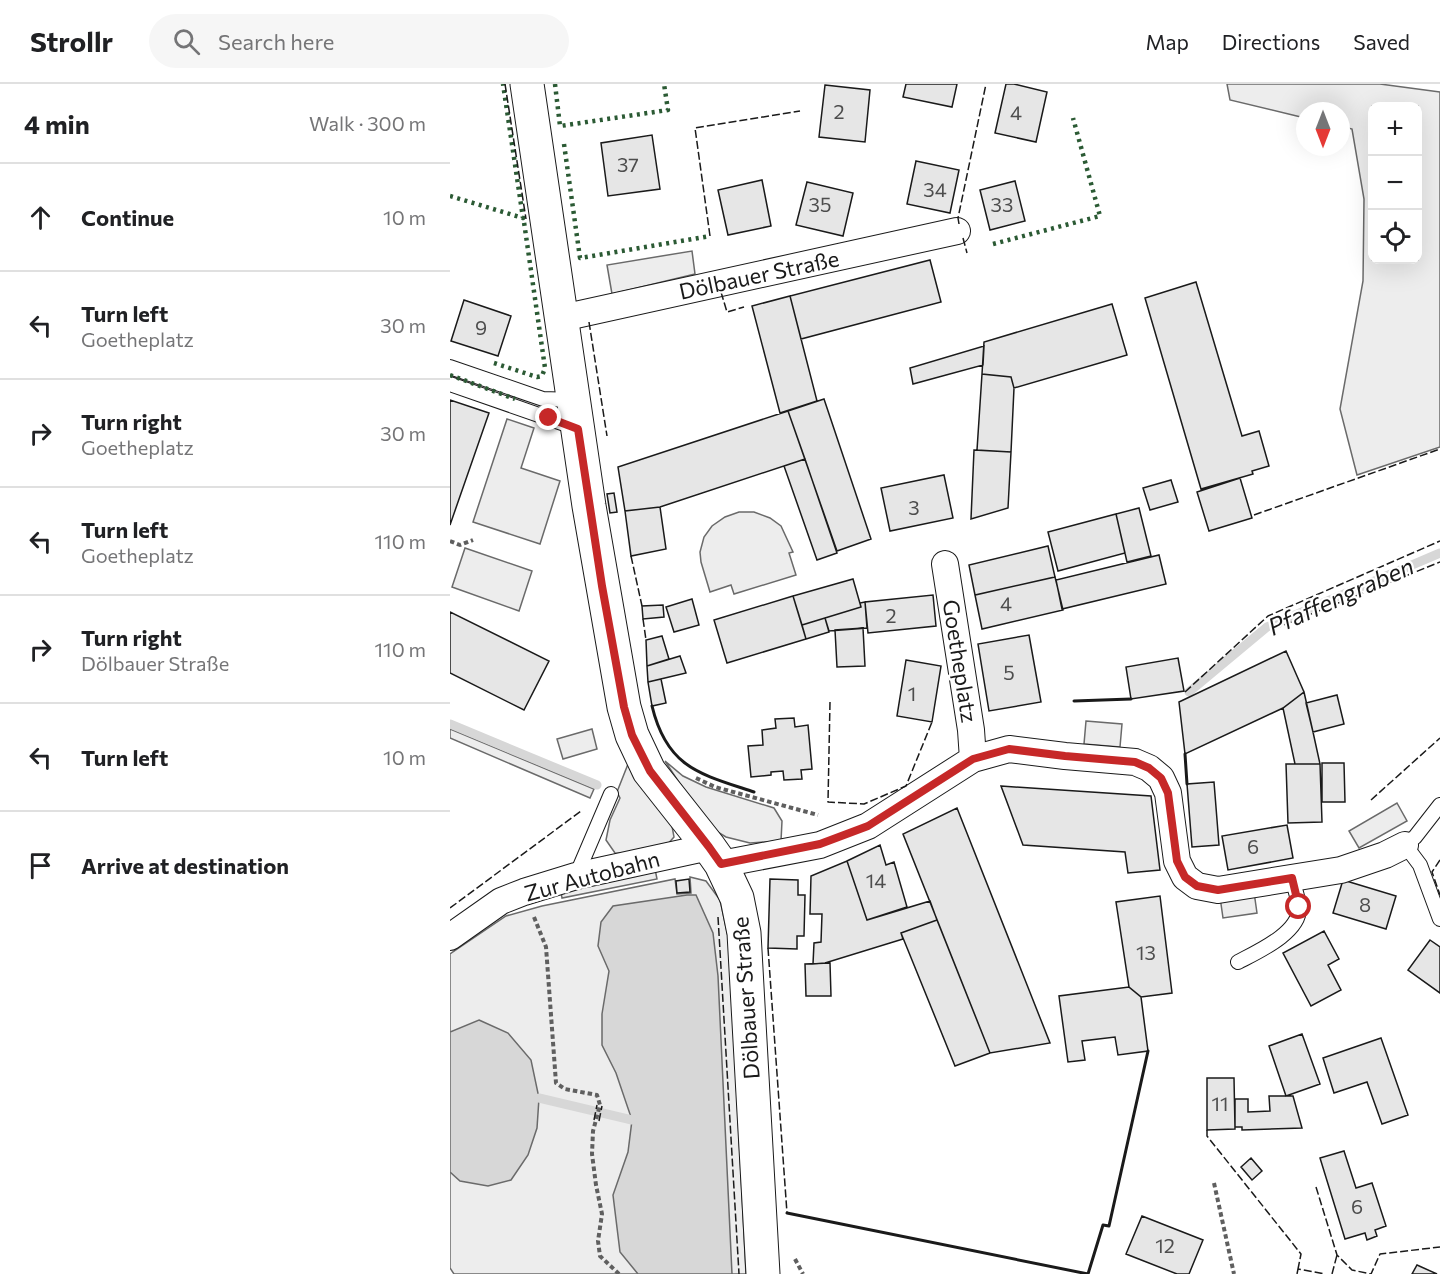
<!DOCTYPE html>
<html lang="en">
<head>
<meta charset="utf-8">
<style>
  :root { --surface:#fff; --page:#f6f6f6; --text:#202124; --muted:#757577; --line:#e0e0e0 }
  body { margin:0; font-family:Commissioner,sans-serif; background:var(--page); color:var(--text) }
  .controls { position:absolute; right:18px; top:18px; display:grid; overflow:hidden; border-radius:12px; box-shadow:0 6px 24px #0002 }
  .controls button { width:54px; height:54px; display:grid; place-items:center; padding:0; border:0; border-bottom:2px solid var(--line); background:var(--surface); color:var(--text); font:30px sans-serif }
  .compass { position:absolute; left:846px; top:18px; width:54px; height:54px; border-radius:50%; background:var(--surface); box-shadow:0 6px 24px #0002; rotate:180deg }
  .stop { position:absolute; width:18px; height:18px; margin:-14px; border:4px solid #c62828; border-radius:50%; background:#fff }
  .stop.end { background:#c62828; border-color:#fff; box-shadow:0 2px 6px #0008 }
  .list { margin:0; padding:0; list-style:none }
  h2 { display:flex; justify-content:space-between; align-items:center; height:78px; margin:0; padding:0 24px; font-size:26px }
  h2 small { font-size:20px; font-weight:400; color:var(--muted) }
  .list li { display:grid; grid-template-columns:39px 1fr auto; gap:18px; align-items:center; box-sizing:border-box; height:108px; padding:0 24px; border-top:2px solid var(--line) }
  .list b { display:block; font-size:22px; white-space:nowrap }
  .list p { margin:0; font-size:20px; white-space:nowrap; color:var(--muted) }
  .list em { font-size:20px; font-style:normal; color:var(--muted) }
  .icon { flex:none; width:33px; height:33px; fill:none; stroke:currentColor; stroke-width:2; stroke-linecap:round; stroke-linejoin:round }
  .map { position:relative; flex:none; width:990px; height:1190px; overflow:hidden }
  header { display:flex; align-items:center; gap:36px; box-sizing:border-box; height:84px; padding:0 30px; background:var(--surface); border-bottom:2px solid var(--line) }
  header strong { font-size:28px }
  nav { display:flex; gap:33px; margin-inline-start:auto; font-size:21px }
  .search { width:420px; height:54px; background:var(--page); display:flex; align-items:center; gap:15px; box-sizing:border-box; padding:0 21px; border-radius:33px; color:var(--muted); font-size:22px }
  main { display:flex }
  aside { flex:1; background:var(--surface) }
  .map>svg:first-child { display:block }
  .built { fill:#ededed; stroke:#6a6a6a; stroke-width:1.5; fill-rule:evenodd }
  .water { fill:#d7d7d7; stroke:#6a6a6a; stroke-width:1.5 }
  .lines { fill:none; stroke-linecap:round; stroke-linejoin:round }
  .stream { stroke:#d7d7d7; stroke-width:9 }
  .building { fill:#e6e6e6; stroke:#1a1a1a; stroke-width:1.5 }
  .lane-casing { stroke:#1a1a1a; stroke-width:16 }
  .street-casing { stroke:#1a1a1a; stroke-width:28 }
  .secondary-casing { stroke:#1a1a1a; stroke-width:35 }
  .path { stroke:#5f5f5f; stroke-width:4; stroke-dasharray:4.5 3; stroke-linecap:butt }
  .lane { stroke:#fff; stroke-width:14 }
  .street { stroke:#fff; stroke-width:26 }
  .secondary { stroke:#fff; stroke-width:33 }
  .hedge { stroke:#2b5a34; stroke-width:4.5; stroke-dasharray:3 4.5; stroke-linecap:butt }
  .fence { stroke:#1a1a1a; stroke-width:1.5; stroke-dasharray:8 3; stroke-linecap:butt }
  .wall { stroke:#1a1a1a; stroke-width:3 }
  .route { stroke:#c62828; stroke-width:8 }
  .labels { text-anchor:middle; stroke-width:4.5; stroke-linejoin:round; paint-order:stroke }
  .number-label { font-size:20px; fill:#4d4d4d }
  .street-label { font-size:22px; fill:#1a1a1a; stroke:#fff }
  .water-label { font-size:24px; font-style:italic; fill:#1a1a1a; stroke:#fff }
</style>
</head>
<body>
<header>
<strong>Strollr</strong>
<div class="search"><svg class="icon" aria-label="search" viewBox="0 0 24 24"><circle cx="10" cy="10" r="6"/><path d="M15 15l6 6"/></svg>Search here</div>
<nav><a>Map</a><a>Directions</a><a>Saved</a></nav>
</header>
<main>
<aside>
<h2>4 min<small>Walk · 300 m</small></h2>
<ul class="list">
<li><svg class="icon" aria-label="ahead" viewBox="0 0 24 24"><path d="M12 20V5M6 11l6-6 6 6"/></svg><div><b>Continue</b></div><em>10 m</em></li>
<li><svg class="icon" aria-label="left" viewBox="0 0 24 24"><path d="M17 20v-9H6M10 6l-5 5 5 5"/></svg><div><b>Turn left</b><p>Goetheplatz</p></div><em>30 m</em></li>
<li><svg class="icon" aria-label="right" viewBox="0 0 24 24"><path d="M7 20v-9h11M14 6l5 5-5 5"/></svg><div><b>Turn right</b><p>Goetheplatz</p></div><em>30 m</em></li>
<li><svg class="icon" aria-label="left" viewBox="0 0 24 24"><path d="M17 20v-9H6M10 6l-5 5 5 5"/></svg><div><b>Turn left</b><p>Goetheplatz</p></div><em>110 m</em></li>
<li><svg class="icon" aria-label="right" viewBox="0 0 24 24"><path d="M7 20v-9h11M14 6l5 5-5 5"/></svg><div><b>Turn right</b><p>Dölbauer Straße</p></div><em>110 m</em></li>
<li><svg class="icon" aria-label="left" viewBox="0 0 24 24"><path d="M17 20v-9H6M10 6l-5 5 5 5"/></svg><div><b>Turn left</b></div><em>10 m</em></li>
<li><svg class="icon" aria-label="arrive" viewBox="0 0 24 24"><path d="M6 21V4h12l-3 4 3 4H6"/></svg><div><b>Arrive at destination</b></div></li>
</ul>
</aside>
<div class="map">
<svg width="990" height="1190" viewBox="0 0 990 1190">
  <rect width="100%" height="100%" fill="#fff"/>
  <path class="built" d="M777 0H930L990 8V363L907 391 890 325 913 197 914 115 902 45 891 42V27H855V34L780 16ZM922 22H968V176H922Z
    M242 167 245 190 162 210 157 181Z
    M57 335 84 344 71 384 110 397 90 460 23 438Z
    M289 428H304L320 434 331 442 343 468 339 469 346 491 284 510 281 501 260 508 251 478 250 468 254 453 262 442 275 433Z
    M15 464 82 487 69 527 2 503Z
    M636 637 672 640 670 663 634 660Z
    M0 645 144 705 140 714 0 654Z
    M142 645 147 665 113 675 107 655Z
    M180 675 222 742 224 753 216 762 178 770 165 769 156 756 160 736 170 714 167 708Z
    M215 677 233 692 256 703 324 724 332 737 331 757 300 759 276 753 266 747 232 703Z
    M947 719 957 737 909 764 899 747Z
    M205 785 207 795 112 814 110 803Z
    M240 793 256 797 270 816 279 857 296 1190H4L0 1184V870L56 832 92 822 225 795 227 810 241 809Z
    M804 808 807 829 773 834 770 813Z"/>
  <path class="water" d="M237 811H246L263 849 268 892 282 1190H188L170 1168 163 1111 178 1068 182 1036 166 989 152 961V930L159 887 148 862 151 838 163 822Z
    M29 936 58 949 81 976 89 1014 87 1044 78 1071 61 1096 38 1102 10 1097 0 1088V948Z"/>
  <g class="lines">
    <path class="stream" d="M739 608 817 543 990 469
      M0 640 147 701
      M89 1014 182 1036"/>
  </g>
  <path class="building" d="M456 0H507L502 23 453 13Z
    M556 0H564L597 8 586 58 545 49Z
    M375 1 420 6 415 58 369 53Z
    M202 51 210 105 158 112 151 59Z
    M466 77 509 86 500 129 457 120Z
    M312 96 321 142 278 151 268 106Z
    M565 97 575 137 540 146 530 106Z
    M357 98 403 109 393 152 346 141Z
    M480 176 491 218 351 255 340 212Z
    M746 198 792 352 809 347 819 382 802 387 803 390 751 405 695 214Z
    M340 212 367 317 330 329 302 222Z
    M14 216 61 232 48 272 1 257Z
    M662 220 677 271 564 304 561 293 532 290 534 258Z
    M534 262 533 281 463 300 460 284Z
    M532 290 561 293 564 304 561 368 527 366Z
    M374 315 421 455 387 467 338 327Z
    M0 316 39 329 0 441Z
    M338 327 355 375 210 423 175 427 168 383Z
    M524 366 561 368 558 424 521 435Z
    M355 375 387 469 367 476 334 382Z
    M494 391 503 434 440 447 431 404Z
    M790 394 802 434 759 447 747 408Z
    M721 396 728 418 700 426 693 404Z
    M164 409 167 428 160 429 157 410Z
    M210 423 216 465 181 472 175 427Z
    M689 424 701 472 677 478 666 430Z
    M666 430 675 469 608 487 598 448Z
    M598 462 605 493 525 511 519 481Z
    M709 471 716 500 612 525 606 496Z
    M605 493 613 526 532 545 525 511Z
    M403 495 411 523 352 541 343 512Z
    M483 511 486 542 418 549 415 518Z
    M343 512 356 555 277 579 264 536Z
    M242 515 249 541 224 548 216 523Z
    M415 518 417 544 379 547 375 534 411 523 410 519Z
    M213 521 214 533 193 535 192 522Z
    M0 528 99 577 74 626 0 589Z
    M375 534 379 548 356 555 352 541Z
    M413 544 415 582 387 583 385 546Z
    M579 551 591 618 539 627 528 560Z
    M212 552 219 575 197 582 196 556Z
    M836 567 854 608 833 624 735 670 729 618Z
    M230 572 236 589 198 598 197 582Z
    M728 574 734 607 681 615 676 583Z
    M456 576 491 582 482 638 447 632Z
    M211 595 216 619 202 622 198 598Z
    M854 608 863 648 870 680H845L833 624Z
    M887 611 894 640 863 648 856 619Z
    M344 634 345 643 358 641 362 685 351 686 352 695 334 696 333 687 321 688V691L301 693 298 662 313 661 312 646 326 644 325 635Z
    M872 679H894L895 718H872Z
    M836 680H870L872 738 838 739Z
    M764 698 769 761 742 763 737 700Z
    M551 702 701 712 710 786 678 789 675 768 573 761Z
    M507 724 600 959 540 969 453 750Z
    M837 741 843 774 778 786 772 752Z
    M430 761 436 781 444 778 457 823 417 836 397 777Z
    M397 777 417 836 480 817 487 836 451 849 453 855 375 879 363 880 364 859 371 858 372 830H360L361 792Z
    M239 795 240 808 227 809 226 797Z
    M320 795 348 796V811H355L354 852H347V865L318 864Z
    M893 796 946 812 936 845 883 829Z
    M710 812 722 909 691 913 679 903 666 818Z
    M487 836 540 969 505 982 451 849Z
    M874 847 889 875 878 881 891 906 861 922 833 869Z
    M980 856 990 863V909L958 886Z
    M380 879 381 912H356L355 880Z
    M679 903 691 913 698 967 668 971 665 953 632 957 635 976 618 978 609 912Z
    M852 950 870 1000 836 1012 819 962Z
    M931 954 958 1031 932 1040 917 998 884 1009 873 974Z
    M757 994H784L785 1045 757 1046Z
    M819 1012H843L852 1044 792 1046V1043H785V1015H798V1028L820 1027Z
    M894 1067 906 1104 922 1099 936 1142 925 1146 927 1152 917 1156 915 1149 895 1155 870 1074Z
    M801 1074 812 1087 802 1096 791 1083Z
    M692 1132 753 1156 739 1190H727L676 1170Z
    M967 1181 987 1190H962Z"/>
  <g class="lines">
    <g class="lane-casing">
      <path id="lane" d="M0 283 93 315 124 316
        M0 300 126 344
        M990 721 965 753 955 761 970 781 990 835
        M126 792 161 710
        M788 878C807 868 852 848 849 822 848 813 844 803 842 794"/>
    </g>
    <g class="street-casing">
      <path id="street" d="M112 234 507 147
        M495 480 521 646 523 675
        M271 780 370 761 418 742 523 675 559 665 615 672 685 678 699 684 711 694 718 709 727 777 735 793 747 802 768 806 891 786 935 771 955 761
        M0 853 51 817 74 808 126 792 259 763"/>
    </g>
    <g class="secondary-casing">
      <path id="secondary" d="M77 0 139 422 174 623 182 651 199 687 259 763 271 780 287 814 294 849 313 1190"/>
    </g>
    <path class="path" d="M0 457 10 461 23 456
      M246 694 265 703 368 731
      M84 833 96 863 106 999 115 1005 147 1011 150 1021 143 1047 142 1070 146 1101 152 1130 148 1157 150 1172 169 1190
      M764 1099 784 1190
      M345 1175 353 1190"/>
    <use href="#lane" class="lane"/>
    <use href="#street" class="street"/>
    <use href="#secondary" class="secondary"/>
    <path class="hedge" d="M105 0 110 42 218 26 214 0
      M114 60 130 174 260 152
      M0 112 73 134 53 0
      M543 160 650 132 623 34
      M44 279 87 293 92 292 95 284 74 138
      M0 291 65 315"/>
    <path class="fence" d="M55 0 76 135
      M509 140 508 134 536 0
      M260 152 245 44 350 27
      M513 154 517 169
      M271 208 277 228 294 223
      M139 238 157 352
      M804 431 990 365
      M181 472 192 522
      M193 535 196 556
      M824 545 990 478
      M735 608 818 532 990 457
      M380 618 378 718 414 720 456 702 482 638
      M921 716 990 654
      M990 776 982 788 990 811
      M0 824 131 727
      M268 833 289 1190
      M318 864 337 1129
      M144 1036 147 1021
      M149 1037 152 1022
      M757 1046V1052L851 1170 848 1185
      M866 1103 887 1171 902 1186 921 1190 930 1170 990 1163
      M847 1190 848 1185 875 1190
      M882 1190 887 1171"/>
    <path class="wall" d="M624 617 681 615
      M202 622C217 684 250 690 304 708
      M735 670 737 700
      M337 1129 638 1190 653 1141 659 1142 698 967"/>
  </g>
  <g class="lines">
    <path class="route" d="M99 334 128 345 152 502 174 623 182 651 200 687 259 763 271 780 370 760 418 742 523 675 559 665 615 672 685 678 699 684 711 694 718 709 727 777 735 793 747 802 768 806 842 794 849 823"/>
  </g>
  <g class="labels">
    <g class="number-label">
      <text x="389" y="35">2</text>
      <text x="566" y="36">4</text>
      <text x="178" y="88">37</text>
      <text x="485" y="113">34</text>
      <text x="370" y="128">35</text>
      <text x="552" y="128">33</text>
      <text x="31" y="251">9</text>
      <text x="464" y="431">3</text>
      <text x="556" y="527">4</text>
      <text x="441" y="539">2</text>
      <text x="559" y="596">5</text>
      <text x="462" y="617">1</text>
      <text x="803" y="770">6</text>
      <text x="426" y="804">14</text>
      <text x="915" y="828">8</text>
      <text x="696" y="876">13</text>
      <text x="770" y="1027">11</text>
      <text x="907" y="1130">6</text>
      <text x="715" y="1169">12</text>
    </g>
    <g class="street-label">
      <text transform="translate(309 191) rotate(-12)" y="8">Dölbauer Straße</text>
      <text transform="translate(510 577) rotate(81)" y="8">Goetheplatz</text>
      <text transform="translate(142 792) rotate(-15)" y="8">Zur Autobahn</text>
      <text transform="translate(296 914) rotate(-94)" y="8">Dölbauer Straße</text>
    </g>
    <g class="water-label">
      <text transform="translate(891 513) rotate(-24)" y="8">Pfaffengraben</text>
    </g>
  </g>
</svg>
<div class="controls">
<button>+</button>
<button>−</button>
<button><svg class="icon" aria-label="locate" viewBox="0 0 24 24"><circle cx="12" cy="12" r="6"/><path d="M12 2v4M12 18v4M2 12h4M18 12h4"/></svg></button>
</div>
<svg class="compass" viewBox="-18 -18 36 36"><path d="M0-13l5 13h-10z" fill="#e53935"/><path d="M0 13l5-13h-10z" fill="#757577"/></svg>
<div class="stop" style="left:849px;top:823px"></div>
<div class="stop end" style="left:99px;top:334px"></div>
</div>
</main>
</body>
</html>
